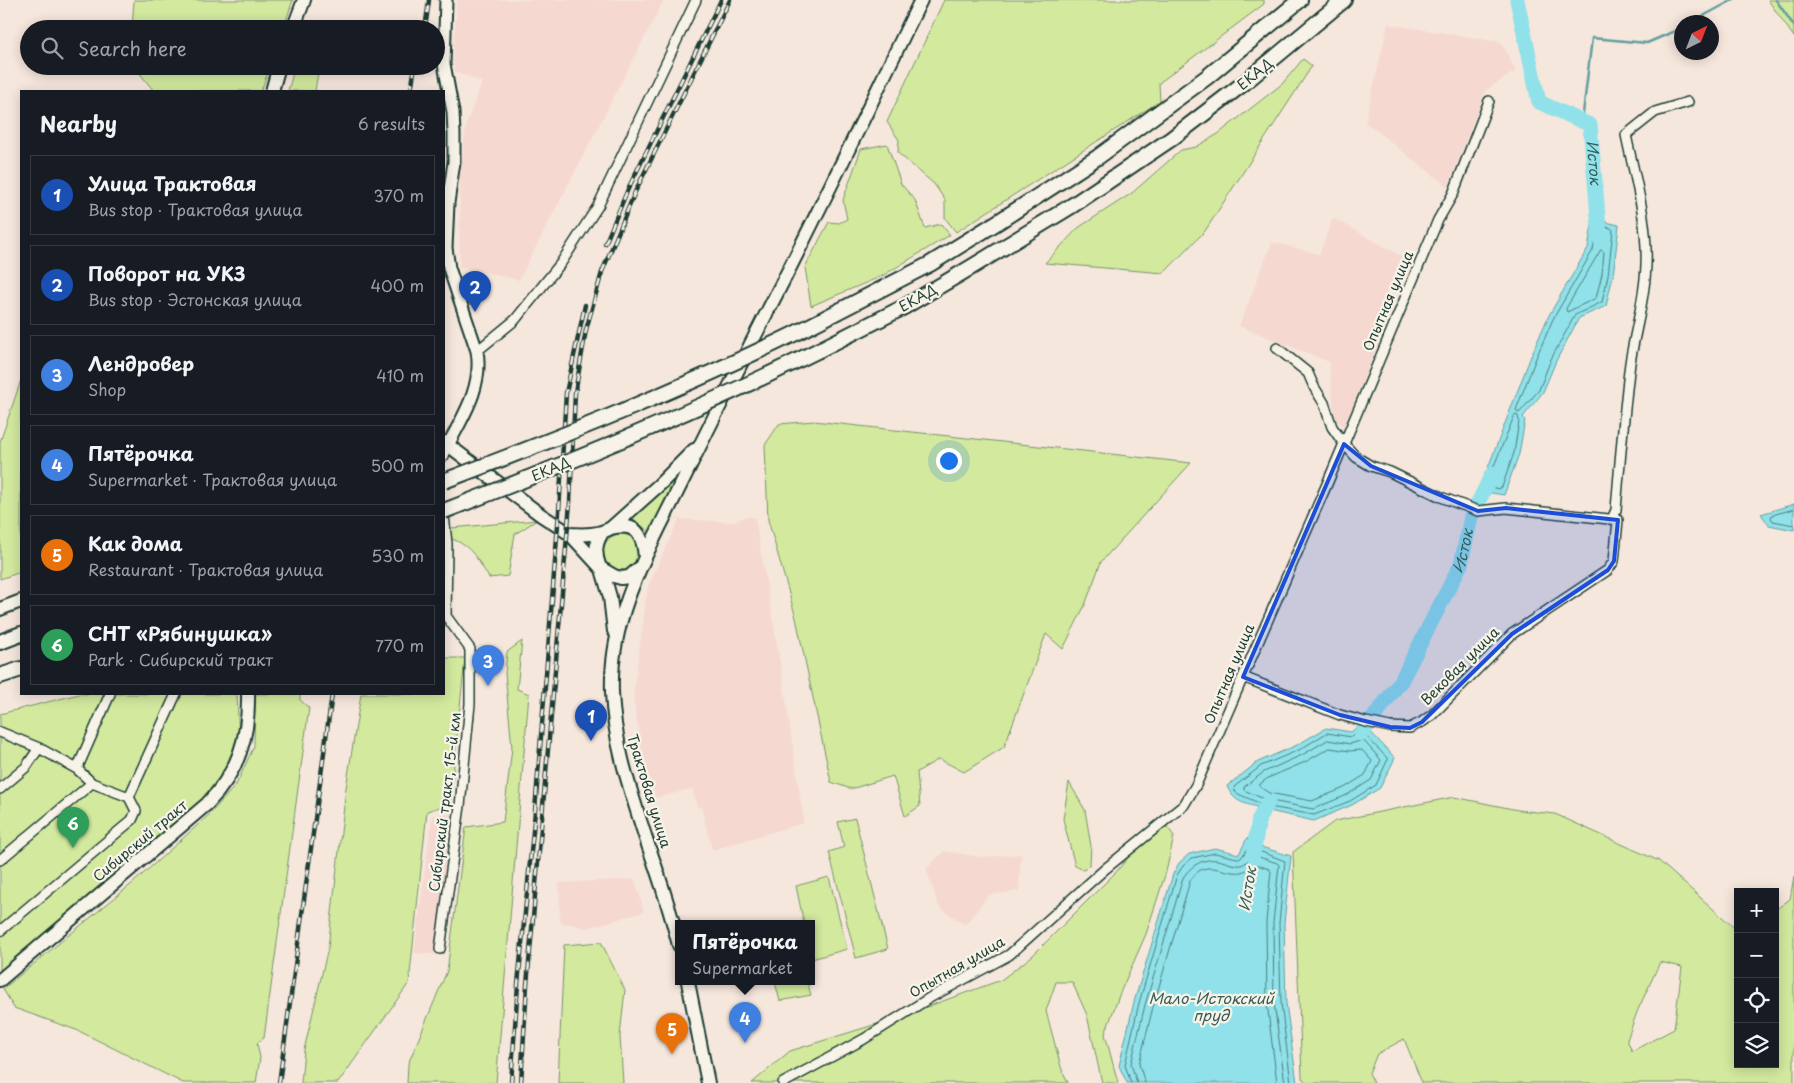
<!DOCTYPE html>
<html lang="en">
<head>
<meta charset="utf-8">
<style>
  :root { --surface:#171b24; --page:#20242c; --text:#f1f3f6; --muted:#9ea1a6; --line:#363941; --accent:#0f766e }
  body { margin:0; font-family:"Playpen Sans",sans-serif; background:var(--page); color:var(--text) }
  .controls { position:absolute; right:15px; bottom:15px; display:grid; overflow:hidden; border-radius:0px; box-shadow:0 2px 12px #0003 }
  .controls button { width:45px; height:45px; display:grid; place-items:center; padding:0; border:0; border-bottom:1px solid var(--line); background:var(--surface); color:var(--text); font:25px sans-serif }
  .compass { position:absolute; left:1674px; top:15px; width:45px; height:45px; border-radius:50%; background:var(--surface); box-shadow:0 2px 12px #0003; rotate:42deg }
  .you { position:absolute; left:948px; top:460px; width:18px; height:18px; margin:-12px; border:4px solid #fff; border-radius:50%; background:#1a73e8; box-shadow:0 0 0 8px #1a73e833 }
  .badge { display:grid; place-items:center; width:32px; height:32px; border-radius:50%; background:var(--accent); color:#fff; font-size:16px; font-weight:700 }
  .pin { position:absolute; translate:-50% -41px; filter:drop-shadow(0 1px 2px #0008) }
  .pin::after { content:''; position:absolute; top:26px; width:18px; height:15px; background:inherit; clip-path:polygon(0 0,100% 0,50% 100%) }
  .popup { position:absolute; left:675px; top:920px; width:140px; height:65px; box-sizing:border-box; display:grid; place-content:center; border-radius:0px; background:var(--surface); filter:drop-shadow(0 1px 4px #0005); font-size:16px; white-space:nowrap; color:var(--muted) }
  .popup b { font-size:19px; color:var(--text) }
  .popup::after { content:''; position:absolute; left:50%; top:100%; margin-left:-10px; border:10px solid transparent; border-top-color:var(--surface) }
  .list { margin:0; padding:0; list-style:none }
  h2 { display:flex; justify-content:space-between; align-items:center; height:65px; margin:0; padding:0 20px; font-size:21px }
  h2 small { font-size:16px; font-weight:400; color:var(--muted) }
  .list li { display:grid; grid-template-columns:32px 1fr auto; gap:15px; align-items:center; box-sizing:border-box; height:80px; margin:0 10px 10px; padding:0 10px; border:1px solid var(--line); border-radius:0px }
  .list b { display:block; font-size:19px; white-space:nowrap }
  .list p { margin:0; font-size:16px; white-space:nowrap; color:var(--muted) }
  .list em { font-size:16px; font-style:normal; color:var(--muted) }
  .icon { flex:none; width:28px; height:28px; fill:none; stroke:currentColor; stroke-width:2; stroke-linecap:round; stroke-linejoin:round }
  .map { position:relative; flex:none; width:1794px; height:1083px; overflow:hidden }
  .search { position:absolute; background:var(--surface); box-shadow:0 2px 12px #0003; left:20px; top:20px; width:425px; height:55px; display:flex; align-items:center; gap:12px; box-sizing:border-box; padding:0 18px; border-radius:28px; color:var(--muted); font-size:19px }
  .panel { position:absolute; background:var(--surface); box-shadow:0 2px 12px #0003; left:20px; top:90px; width:425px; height:605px; border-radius:0px }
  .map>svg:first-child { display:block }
  .built { fill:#f5d9d0 }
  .green { fill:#d2e99e; stroke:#789369; fill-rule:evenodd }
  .water { fill:#90e1e9; stroke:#639fa1 }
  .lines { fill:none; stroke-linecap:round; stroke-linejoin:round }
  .shore { stroke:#4c7f7c; stroke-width:1 }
  .stream { stroke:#639fa1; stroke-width:2.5 }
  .river { stroke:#90e1e9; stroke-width:15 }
  .minor-casing { stroke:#1f3d34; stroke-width:12 }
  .tertiary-casing { stroke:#1f3d34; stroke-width:15 }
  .secondary-casing { stroke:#1f3d34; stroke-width:16 }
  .trunk-casing { stroke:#1f3d34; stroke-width:18 }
  .minor { stroke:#f7f3e8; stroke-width:9 }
  .tertiary { stroke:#f7f3e8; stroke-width:11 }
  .secondary { stroke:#f7f3e8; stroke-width:12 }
  .trunk { stroke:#f7f3e8; stroke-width:14 }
  .rail-casing { stroke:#1f3d34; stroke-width:4.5 }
  .rail { stroke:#f7f3e8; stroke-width:2.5; stroke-dasharray:8; stroke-linecap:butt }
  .trunk-bridge-casing { stroke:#1f3d34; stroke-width:18; stroke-linecap:butt }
  .trunk-bridge { stroke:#f7f3e8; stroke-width:14 }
  .marked { fill:#1d4ed8; fill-opacity:0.2; stroke:#1d4ed8; stroke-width:4; stroke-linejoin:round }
  .labels { text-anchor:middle; stroke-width:4.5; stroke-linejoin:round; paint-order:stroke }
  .street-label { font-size:14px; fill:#1f3d34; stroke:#f7f3e8 }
  .water-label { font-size:15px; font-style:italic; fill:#365e58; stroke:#f7f3e8 }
</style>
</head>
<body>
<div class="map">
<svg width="1794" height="1083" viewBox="0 0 1794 1083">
  <rect width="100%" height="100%" fill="#f6e7dd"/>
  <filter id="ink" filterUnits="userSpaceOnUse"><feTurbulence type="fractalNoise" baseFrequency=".02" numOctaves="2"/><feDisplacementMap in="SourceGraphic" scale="10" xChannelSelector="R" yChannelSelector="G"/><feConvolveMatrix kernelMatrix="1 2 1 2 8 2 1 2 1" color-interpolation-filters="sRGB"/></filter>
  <g filter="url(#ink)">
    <path class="built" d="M457 0H664L519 280 459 267 460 175 466 124 482 82 455 72 453 61Z
      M1388 24 1501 42 1516 71 1486 90 1448 187 1365 122Z
      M1333 218 1403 257 1380 307 1389 315 1345 427 1335 420 1329 362 1239 326 1272 242 1319 254Z
      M745 517H755L783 679 804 823 712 850 701 807 697 808 692 789 656 798 644 761 634 705V687L648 586 679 519 732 522Z
      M463 812 443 955 414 953 432 815Z
      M944 851 982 857 1021 854 1019 891 989 895 965 925 939 907 926 869Z
      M635 879 644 912 587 928 560 922 559 883Z"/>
    <path class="green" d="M134 0H293L283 29H132Z
      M944 0H1264V4L1159 83 1160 101 956 232 945 218V200L934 184 898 153 899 140 887 122Z
      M1768 0H1794V37Z
      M1303 59 1312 66 1205 231 1164 273 1045 263 1078 228 1132 193 1181 150 1196 147 1218 134 1282 84Z
      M134 66H270L261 91H154Z
      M295 66H319L315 91H288Z
      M887 144 901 184 915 200 925 228 941 224 950 235 882 276 811 306 805 267 829 222 839 223 847 219 843 200 861 149Z
      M21 380V572L0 579V442Z
      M814 421 1191 463 1101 562 1085 605 1063 649 1046 634 1004 747 964 772 939 759 917 772 920 806 905 816 893 776 851 789 831 782 796 618 768 520 765 445 779 424Z
      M682 470 650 533 639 523 629 518Z
      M537 520 515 534 508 576 489 578C476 557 470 543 445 537L444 533 451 528Z
      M603 552a18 18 0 1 1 36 0a18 18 0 1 1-36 0Z
      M522 641 517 689 529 694 496 1083H407L408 1064 447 971 466 827 503 822 512 748 505 673 507 652Z
      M444 658H465L450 804 427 811 409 983 338 1083H301L304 1050 328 948 346 788 361 694H444Z
      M79 694H237L239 741 224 774 208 797 0 973V714Z
      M255 694H300V700L309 708 264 1038 257 1043 260 1058 256 1083H183L79 1031 14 1008 3 989 134 882 210 814 236 785 254 746Z
      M1069 782 1085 810 1091 846 1090 864 1084 870 1075 866 1063 819Z
      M1454 797 1518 810 1555 814 1659 861 1738 931V1064H1775V910L1790 899 1794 876V1083H1422L1404 1039 1377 1054 1369 1073 1374 1083H1306L1302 1077 1293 852 1335 821ZM1660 962 1682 967 1674 1029 1632 1051 1627 1040 1637 1012Z
      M855 818 888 949 856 958 829 852 844 847 838 822Z
      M1166 825 1174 836 1166 872 1146 934 1120 993 1105 1034 1118 1083H1102L1087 1015 1072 982H1056L1046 1011 1061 1067 1068 1083H752L790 1051 896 1018 1001 980 1032 956 1116 872 1137 847Z
      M829 877 847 949 812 959 811 924H804L796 886Z
      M601 942 625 990 620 1036 623 1083H558L564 945Z
      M775 982H807L811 995 780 1001Z"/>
    <path class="water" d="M1593 219 1619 225 1613 276 1606 306 1579 318 1556 361 1543 392 1523 417 1525 420 1519 454 1504 495 1479 491 1531 356 1548 317 1588 248Z
      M1794 504V530L1769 525 1761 514Z
      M1366 727 1395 758 1380 788 1352 805 1314 821 1269 811 1262 819 1255 817 1257 807C1242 803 1233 801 1227 786L1258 762 1297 745 1326 728 1351 732 1356 728Z
      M1252 834 1260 838 1261 847 1291 856 1284 923 1286 1003 1297 1083H1127L1119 1066 1134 1002 1173 874 1179 863 1189 854 1215 848 1239 854 1246 840Z"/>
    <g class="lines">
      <path class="shore" d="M1600 226 1611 228 1613 230 1608 275 1602 302 1575 315 1551 359 1539 390 1520 412 1518 413 1516 410 1536 358 1553 319 1593 250 1597 227Z
        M1601 250 1604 252 1602 274 1596 298 1567 312 1566 309Z
        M1515 415 1518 416 1519 421 1514 453 1502 487 1499 489 1489 487 1487 484Z
        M1794 509 1772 515 1771 518 1773 521 1794 525
        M1327 733 1351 737 1358 733H1363L1388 759 1376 785 1350 801 1314 815 1270 807 1263 808C1258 800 1244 798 1235 792L1234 787 1261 766 1299 750Z
        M1328 740 1350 744 1363 740 1381 760 1371 780 1347 795 1313 809 1266 800 1244 790V787L1264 772 1302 755Z
        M1330 748 1349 751 1362 750 1372 761 1365 775 1344 788 1312 801 1269 793 1260 787V784L1268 778 1305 762Z
        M1131 1083 1125 1065 1139 1003 1177 875 1183 866 1192 858 1215 853 1237 858H1241L1253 841 1256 842 1259 851 1285 861 1279 923 1281 1003 1291 1083
        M1137 1083 1131 1064 1145 1005 1183 878C1190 866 1203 858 1217 860 1225 861 1233 866 1241 865 1247 863 1249 858 1253 855L1277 863 1279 865 1273 923 1274 1003 1285 1083
        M1145 1083 1139 1064 1153 1007 1190 881C1205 856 1223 875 1241 872 1247 871 1251 867 1255 864L1269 869 1271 871 1266 922 1267 1003 1277 1083"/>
      <path class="stream" d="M1776 0 1794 26
        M1692 22 1733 0
        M1582 122 1592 38 1647 43 1682 28"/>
      <g class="river">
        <path id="s1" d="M1517 0 1539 102 1590 125 1600 239"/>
        <path id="s2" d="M1361 734 1401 681 1461 564 1471 517 1492 474"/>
        <path d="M1253 855 1259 819 1268 802"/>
      </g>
      <g class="minor-casing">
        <path id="minor" d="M477 351 515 320 561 263 598 206 696 0
          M444 456 448 445
          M1612 519 1616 510C1620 461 1624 411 1630 363 1635 330 1645 299 1646 265 1648 222 1635 178 1626 135L1655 112 1688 102
          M1243 677 1340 715 1366 722 1390 727 1410 728 1422 722 1432 715 1512 634 1608 570 1614 561 1618 520 1506 508 1478 511 1441 497 1390 472 1371 466 1356 457 1344 444 1332 427 1324 403 1314 387 1308 373 1277 348
          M0 732 39 748 77 769 92 783 129 797 136 811 132 820 0 931
          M77 769 110 694
          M0 789 26 767 39 748
          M129 797 176 694
          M0 860 92 783
          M440 949 460 806 470 704V649L446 616 447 544 444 515
          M783 1083 864 1039 931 997 1009 955 1105 869 1184 805 1196 785 1327 484 1438 220 1453 194 1489 101"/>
      </g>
      <g class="tertiary-casing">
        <path id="tertiary" d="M446 0 444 64 453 112 454 134V162L448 203 446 248 449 268 477 351C483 386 464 415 448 445"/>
      </g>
      <g class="secondary-casing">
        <path id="secondary" d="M293 29 304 0
          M272 91 279 66
          M444 442 541 515 570 534 602 569 614 576 621 578 629 577 638 569
          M611 528C636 522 643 534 645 557
          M570 534C585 535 598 535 611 528L659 485 694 450
          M599 565C595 553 595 544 602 533
          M602 569 610 597 614 631
          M0 609 21 601
          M679 945C670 910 659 876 647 842 631 792 614 745 612 692 609 614 650 548 683 480 715 415 747 351 780 287 829 192 874 96 921 0
          M0 980 207 804C238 772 249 738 248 694
          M688 982 708 1083"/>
      </g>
      <g class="trunk-casing">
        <path id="trunk" d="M798 332 930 264 1001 220 1098 157 1207 77 1300 0
          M819 350 904 307 970 268 1073 205 1171 139 1244 83 1344 0
          M0 642 21 634
          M0 676 21 669"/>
      </g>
      <use href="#minor" class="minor"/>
      <use href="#tertiary" class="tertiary"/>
      <use href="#secondary" class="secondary"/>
      <use href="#trunk" class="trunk"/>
      <g class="rail-casing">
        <path id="rail" d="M425 29 429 0
          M411 91 415 66
          M605 244 628 189 721 0
          M279 1083 332 694
          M511 1083 518 984 535 811 559 512 566 393 585 305
          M521 1083 527 985 570 503 575 393 586 330 602 272 635 192 730 0"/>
      </g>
      <use href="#rail" class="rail"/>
      <g class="trunk-bridge-casing">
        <path id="trunk-bridge" d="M444 481C564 436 682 389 798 332
          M444 511C571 462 697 411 819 350"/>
      </g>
      <use href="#trunk-bridge" class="trunk-bridge"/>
    </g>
  </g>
  <path class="marked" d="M1344 444 1371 466 1478 511 1506 508 1618 520 1614 561 1608 570 1512 634 1422 722 1410 728 1390 727 1340 715 1243 677Z"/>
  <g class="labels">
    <g class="street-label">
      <text transform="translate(1255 74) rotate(-39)" y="5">ЕКАД</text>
      <text transform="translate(918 298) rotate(-29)" y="5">ЕКАД</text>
      <text transform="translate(1388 301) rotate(-67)" y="5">Опытная улица</text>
      <text transform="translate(551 469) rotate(-23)" y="5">ЕКАД</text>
      <text transform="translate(1460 666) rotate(-45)" y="5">Вековая улица</text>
      <text transform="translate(1229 674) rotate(-67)" y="5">Опытная улица</text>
      <text transform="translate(649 791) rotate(73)" y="5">Трактовая улица</text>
      <text transform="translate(445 802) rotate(-83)" y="5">Сибирский тракт, 15-й км</text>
      <text transform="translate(140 841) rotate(-40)" y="5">Сибирский тракт</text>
      <text transform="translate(957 967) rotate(-30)" y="5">Опытная улица</text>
    </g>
    <g class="water-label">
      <text dy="5" stroke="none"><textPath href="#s1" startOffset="198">Исток</textPath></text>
      <text dy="5" stroke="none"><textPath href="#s2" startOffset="211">Исток</textPath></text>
      <text transform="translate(1248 889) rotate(-81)" y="5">Исток</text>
      <text x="1211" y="1004">Мало-Истокский<tspan x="1211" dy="17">пруд</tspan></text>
    </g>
  </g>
</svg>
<div class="controls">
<button>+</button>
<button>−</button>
<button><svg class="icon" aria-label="locate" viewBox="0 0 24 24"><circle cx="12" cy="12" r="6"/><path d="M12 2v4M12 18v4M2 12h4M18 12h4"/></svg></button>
<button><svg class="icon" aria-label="layers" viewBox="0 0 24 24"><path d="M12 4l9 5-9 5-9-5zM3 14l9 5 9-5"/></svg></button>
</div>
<svg class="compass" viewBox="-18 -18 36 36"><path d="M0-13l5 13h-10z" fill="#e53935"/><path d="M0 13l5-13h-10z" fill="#9ea1a6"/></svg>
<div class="you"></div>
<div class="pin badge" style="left:591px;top:741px;background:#1a4fb4">1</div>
<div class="pin badge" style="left:475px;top:312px;background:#1a4fb4">2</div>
<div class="pin badge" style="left:488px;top:686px;background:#3f7fe0">3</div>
<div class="pin badge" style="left:745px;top:1043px;background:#3f7fe0">4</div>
<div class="popup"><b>Пятёрочка</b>Supermarket</div>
<div class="pin badge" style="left:672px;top:1054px;background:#e8710a">5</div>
<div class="pin badge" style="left:73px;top:848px;background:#2e9e5b">6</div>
<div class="search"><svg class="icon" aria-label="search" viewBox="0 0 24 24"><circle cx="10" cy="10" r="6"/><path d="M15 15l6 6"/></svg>Search here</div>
<section class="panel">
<h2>Nearby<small>6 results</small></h2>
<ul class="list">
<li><span class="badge" style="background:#1a4fb4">1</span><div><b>Улица Трактовая</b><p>Bus stop · Трактовая улица</p></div><em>370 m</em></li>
<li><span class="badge" style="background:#1a4fb4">2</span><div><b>Поворот на УКЗ</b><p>Bus stop · Эстонская улица</p></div><em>400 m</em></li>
<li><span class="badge" style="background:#3f7fe0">3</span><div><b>Лендровер</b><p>Shop</p></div><em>410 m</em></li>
<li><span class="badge" style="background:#3f7fe0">4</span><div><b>Пятёрочка</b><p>Supermarket · Трактовая улица</p></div><em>500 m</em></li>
<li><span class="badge" style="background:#e8710a">5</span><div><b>Как дома</b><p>Restaurant · Трактовая улица</p></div><em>530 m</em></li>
<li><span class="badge" style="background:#2e9e5b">6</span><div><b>СНТ «Рябинушка»</b><p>Park · Сибирский тракт</p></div><em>770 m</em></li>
</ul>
</section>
</div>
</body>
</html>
